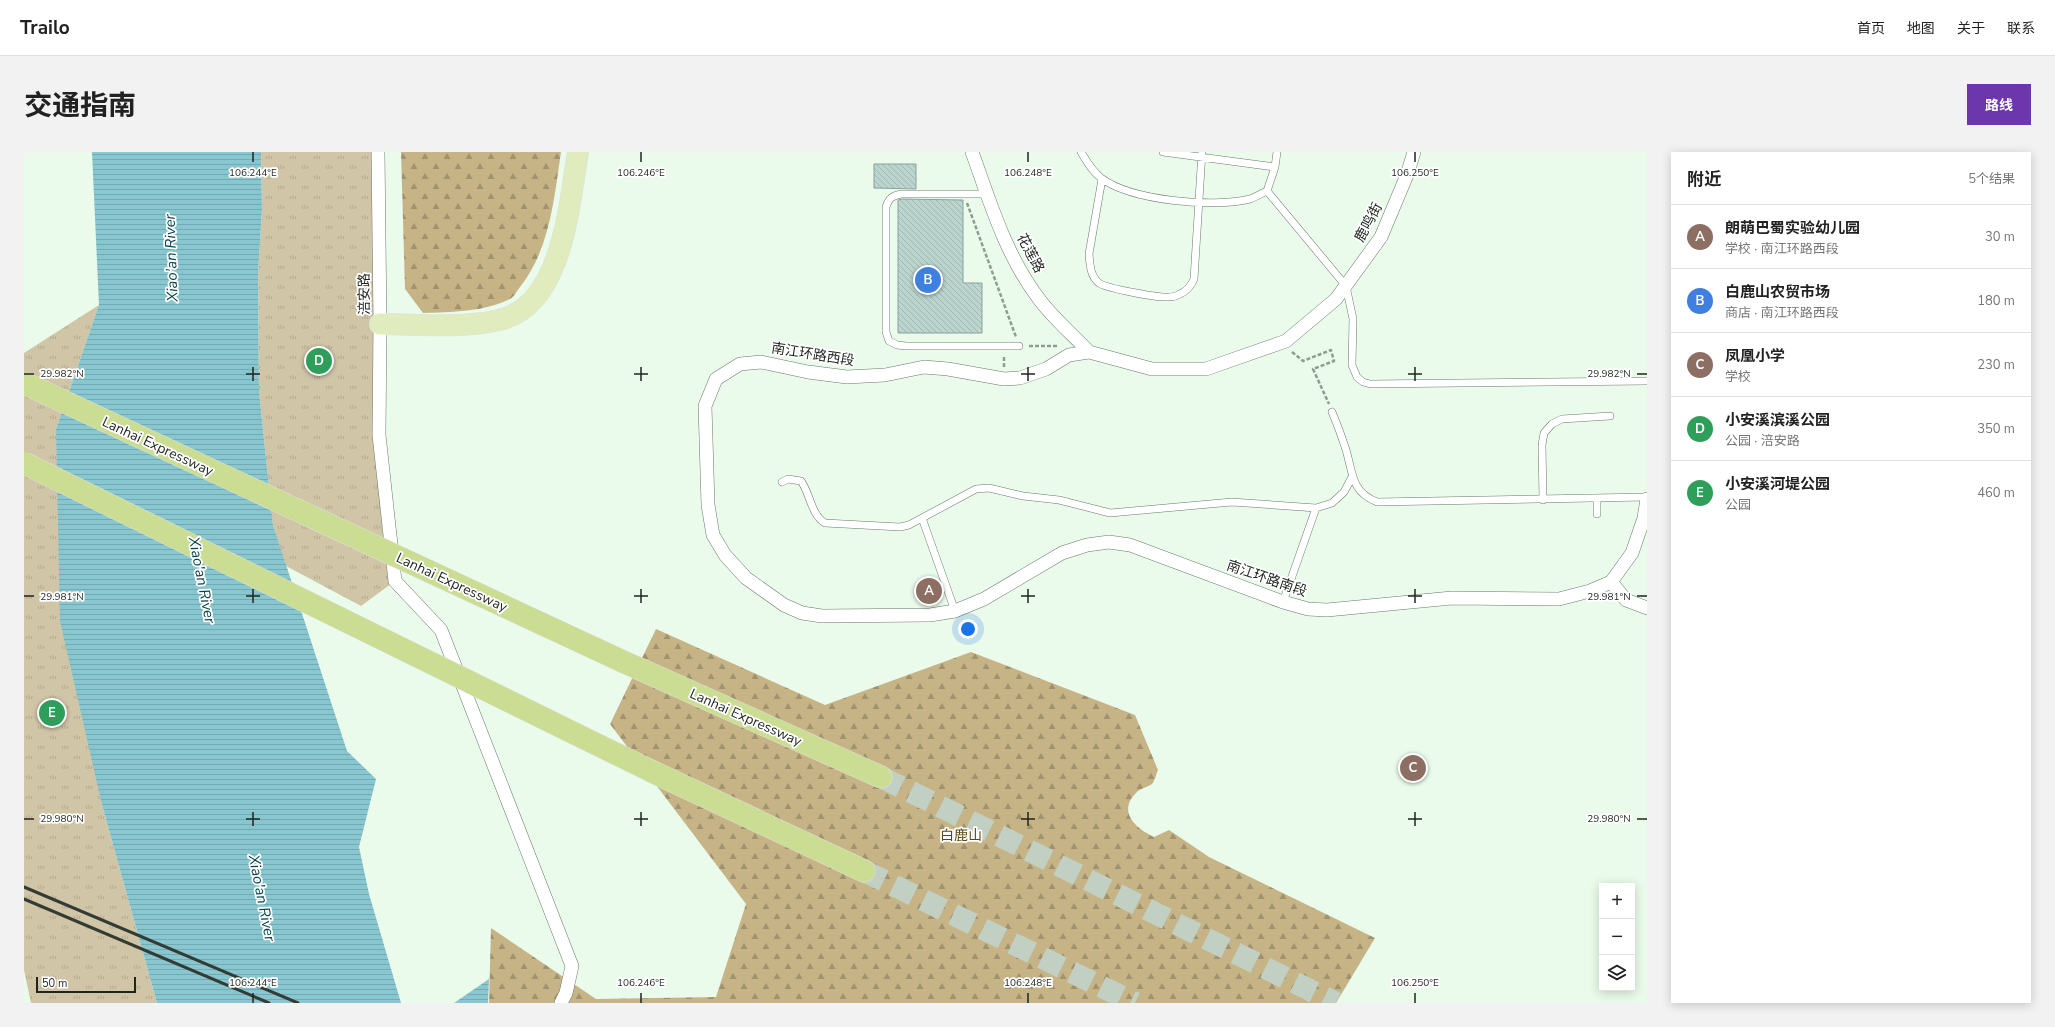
<!DOCTYPE html>
<html lang="zh">
<head>
<meta charset="utf-8">
<style>
  :root { --surface:#fff; --page:#f2f2f2; --text:#222; --muted:#767676; --line:#e0e0e0; --accent:#6c36ac }
  body { margin:0; font-family:"Nunito Sans","Noto Sans SC",sans-serif; background:var(--page); color:var(--text) }
  .controls { position:absolute; right:12px; bottom:12px; display:grid; overflow:hidden; border-radius:0px; box-shadow:0 2px 10px #0003 }
  .controls button { width:36px; height:36px; display:grid; place-items:center; padding:0; border:0; border-bottom:1px solid var(--line); background:var(--surface); color:var(--text); font:20px sans-serif }
  .scale { position:absolute; left:12px; bottom:10px; width:100px; box-sizing:border-box; padding-left:4px; border:2px solid #1e251f; border-top:0; font-size:11px; line-height:14px; white-space:nowrap; color:#1e251f; -webkit-text-stroke:3px #fff; paint-order:stroke }
  .you { position:absolute; left:944px; top:477px; width:14px; height:14px; margin:-10px; border:3px solid #fff; border-radius:50%; background:#1a73e8; box-shadow:0 0 0 6px #1a73e833 }
  .badge { display:grid; place-items:center; width:26px; height:26px; border-radius:50%; background:var(--accent); color:#fff; font-size:13px; font-weight:700 }
  .pin { position:absolute; translate:-50% -50%; border:2px solid #fff; box-shadow:0 1px 4px #0006 }
  .list { margin:0; padding:0; list-style:none }
  h2 { display:flex; justify-content:space-between; align-items:center; height:52px; margin:0; padding:0 16px; font-size:17px }
  h2 small { font-size:13px; font-weight:400; color:var(--muted) }
  .list li { display:grid; grid-template-columns:26px 1fr auto; gap:12px; align-items:center; box-sizing:border-box; height:64px; padding:0 16px; border-top:1px solid var(--line) }
  .list b { display:block; font-size:15px; white-space:nowrap }
  .list p { margin:0; font-size:13px; white-space:nowrap; color:var(--muted) }
  .list em { font-size:13px; font-style:normal; color:var(--muted) }
  .icon { flex:none; width:22px; height:22px; fill:none; stroke:currentColor; stroke-width:2; stroke-linecap:round; stroke-linejoin:round }
  .map { position:relative; flex:none; width:1623px; height:851px; overflow:hidden; border-radius:0px }
  header { display:flex; align-items:center; gap:24px; box-sizing:border-box; height:56px; padding:0 20px; background:var(--surface); border-bottom:1px solid var(--line) }
  header strong { font-size:19px }
  nav { display:flex; gap:22px; margin-inline-start:auto; font-size:14px }
  .intro { display:flex; align-items:center; justify-content:space-between; box-sizing:border-box; height:96px; padding:0 24px }
  h1 { margin:0; font-size:28px }
  .button { padding:10px 18px; border-radius:0px; background:var(--accent); color:#fff; font-size:14px; font-weight:700 }
  main { display:flex; gap:24px; padding:0 24px }
  aside { flex:1; background:var(--surface); border-radius:0px; box-shadow:0 2px 10px #0003 }
  .map>svg:first-child { display:block }
  .forest { fill:url(#forest-firs) }
  .park { fill:url(#park-tufts) }
  .water { fill:url(#water-rules) }
  .building { fill:url(#building-back-hatch); stroke:#8aa29c }
  .lines { fill:none; stroke-linecap:round; stroke-linejoin:round }
  .motorway-tunnel { stroke:#c1d0c3; stroke-width:22; stroke-dasharray:22 11; stroke-linecap:butt }
  .service-casing { stroke:#69796c; stroke-width:8 }
  .minor-casing { stroke:#69796c; stroke-width:14 }
  .primary-casing { stroke:#e0e0e0; stroke-width:22 }
  .motorway-casing { stroke:#e0e0e0; stroke-width:23 }
  .path { stroke:#8f9c91; stroke-width:2.5; stroke-dasharray:4 2; stroke-linecap:butt }
  .service { stroke:#fff; stroke-width:7 }
  .minor { stroke:#fff; stroke-width:13 }
  .primary { stroke:#e0ebbe; stroke-width:21 }
  .motorway { stroke:#cbdd93; stroke-width:22 }
  .rail { stroke:#333b34; stroke-width:3 }
  .motorway-bridge-casing { stroke:#e0e0e0; stroke-width:23; stroke-linecap:butt }
  .motorway-bridge { stroke:#cbdd93; stroke-width:22 }
  .ticks { fill:none; stroke:#1e251f; stroke-width:1.5 }
  .labels { text-anchor:middle; stroke-width:3.5; stroke-linejoin:round; paint-order:stroke }
  .street-label { font-size:14px; fill:#1e251f; stroke:#fff }
  .park-label { font-size:14px; fill:#5c4810; stroke:#fff }
  .water-label { font-size:15px; font-style:italic; fill:#09434b; stroke:#fff }
  .ticks-label { font-size:10px; text-anchor:middle; fill:#1e251f; stroke:#fff; stroke-width:3.5; stroke-linejoin:round; paint-order:stroke }
</style>
</head>
<body>
<header>
<strong>Trailo</strong>
<nav><a>首页</a><a>地图</a><a>关于</a><a>联系</a></nav>
</header>
<div class="intro"><h1>交通指南</h1><a class="button">路线</a></div>
<main>
<div class="map">
<svg width="1623" height="851" viewBox="0 0 1623 851">
  <defs>
    <pattern id="forest-firs" width="22" height="20" patternUnits="userSpaceOnUse"><rect width="22" height="20" fill="#c6b487"/><path d="M5 1l3.5 6h-7zM16 11l3.5 6h-7z" fill="#a0926e"/></pattern>
    <pattern id="park-tufts" width="24" height="20" patternUnits="userSpaceOnUse"><rect width="24" height="20" fill="#d1c5a7"/><path d="M3 7l-1-3M5 7V3M7 7l1-3M15 17l-1-3M17 17v-4M19 17l1-3" fill="none" stroke="#b3a98f"/></pattern>
    <pattern id="water-rules" width="6" height="5" patternUnits="userSpaceOnUse"><rect width="6" height="5" fill="#88c6d0"/><path d="M0 2.5h6" fill="none" stroke="#75aab2"/></pattern>
    <pattern id="building-back-hatch" width="6" height="6" patternUnits="userSpaceOnUse"><rect width="6" height="6" fill="#bbd4ce"/><path d="M-1 5l2 2M0 0l6 6M5-1l2 2" fill="none" stroke="#a0b6b0"/></pattern>
  </defs>
  <rect width="100%" height="100%" fill="#eafbec"/>
  <path class="forest" d="M377 0H537C530 47 526 97 496 135 493 139 490 145 486 147 460 160 427 160 399 161L381 137Z
    M632 477 801 553 947 500 1111 563 1134 618C1132 622 1131 629 1128 632 1124 635 1118 636 1114 639 1092 659 1111 676 1130 685L1145 678 1185 705 1351 786 1312 851H465L467 776 572 847 692 845 722 752 586 572Z"/>
  <path class="park" d="M237 0H354L355 283 371 429 337 454 262 414 249 373 235 239 234 123 238 58Z
    M75 153 32 277 78 653 133 851H7L0 818V201Z"/>
  <path class="water" d="M68 0H237L238 58 234 123 235 239 249 373 323 599 352 627 335 695 345 742 377 851H133L78 653 36 469 32 277 75 153Z
    M465 827 464 851H430Z"/>
  <path class="building" d="M850 12H892V37L850 36Z
    M878 47 939 48V131H958V181H874V48Z"/>
  <g class="lines">
    <path class="motorway-tunnel" d="M857 625 1312 851
      M840 719 1111 851"/>
    <g class="service-casing">
      <path id="service" d="M1057 0C1063 10 1068 19 1077 26 1108 49 1190 56 1226 47 1232 45 1238 41 1243 39L1251 15 1253 0
        M1139 0 1251 15
        M1078 27 1065 102C1066 112 1066 124 1075 131 1081 136 1134 146 1144 145 1147 145 1153 144 1156 142 1163 139 1167 134 1170 127L1178 0
        M1243 39 1322 134 1329 167 1328 213 1333 225 1339 230 1346 232 1623 229
        M963 42H877C868 44 865 46 862 55V180L865 189 873 193 882 194H995
        M1308 260C1313 272 1318 285 1322 298 1329 321 1327 340 1353 350L1623 345
        M758 330 764 327 777 329C786 341 787 363 801 371L876 375 885 373 952 337 965 336 999 344 1035 348 1086 361 1208 350 1292 356 1308 351 1320 340 1328 325
        M1573 347V362
        M1519 348 1518 293 1520 281 1528 272 1538 267 1586 264
        M898 366 931 459
        M1259 450 1292 356"/>
    </g>
    <g class="minor-casing">
      <path id="minor" d="M354 0 356 172 355 283 371 429 417 478 548 814 542 841 537 851
        M948 0C966 50 982 104 1015 147 1029 166 1049 183 1065 200
        M1390 0 1383 23 1357 85 1312 147 1262 189 1182 217H1128L1065 200 1045 203 1022 217 996 226 980 227 924 217 900 215 861 223 823 225 784 220 737 210 716 212 692 227 681 254 684 353 689 383 701 403 722 426 760 453 778 461 798 464 906 463 931 459 960 447 1038 401 1063 393 1085 390 1106 393 1259 450 1284 457 1303 458 1428 446 1535 447 1566 439 1587 430 1608 401 1620 366 1623 347
        M1587 430 1602 448 1623 456"/>
    </g>
    <g class="primary-casing">
      <path id="primary" d="M356 172C395 172 436 177 475 168 539 154 545 52 554 0"/>
    </g>
    <g class="motorway-casing">
      <path id="motorway" d="M600 510 857 625
        M627 619 840 719"/>
    </g>
    <path class="path" d="M943 51 992 185
      M1005 194H1034
      M1268 200 1279 209 1307 198 1310 209 1289 217 1305 252
      M980 215V205H982"/>
    <use href="#service" class="service"/>
    <use href="#minor" class="minor"/>
    <use href="#primary" class="primary"/>
    <use href="#motorway" class="motorway"/>
    <path class="rail" d="M0 735 274 851
      M0 747 245 851"/>
    <g class="motorway-bridge-casing">
      <path id="motorway-bridge" d="M0 231 600 510
        M0 311 627 619"/>
    </g>
    <use href="#motorway-bridge" class="motorway-bridge"/>
  </g>
  <path class="ticks" d="M229 0V10M617 0V10M1004 0V10M1391 0V10M229 215V229M617 215V229M1004 215V229M1391 215V229M0 222H10M222 222H236M610 222H624M997 222H1011M1384 222H1398M1613 222H1623M229 437V451M617 437V451M1004 437V451M1391 437V451M0 444H10M222 444H236M610 444H624M997 444H1011M1384 444H1398M1613 444H1623M229 660V674M617 660V674M1004 660V674M1391 660V674M0 667H10M222 667H236M610 667H624M997 667H1011M1384 667H1398M1613 667H1623M229 841V851M617 841V851M1004 841V851M1391 841V851"/>
  <g class="labels">
    <g class="street-label">
      <text transform="translate(1344 70) rotate(-62)" y="5">鹿鸣街</text>
      <text transform="translate(1007 101) rotate(62)" y="5">花莲路</text>
      <text transform="translate(340 142) rotate(-91)" y="5">涪安路</text>
      <text transform="translate(789 202) rotate(9)" y="5">南江环路西段</text>
      <text transform="translate(134 294) rotate(25)" y="5">Lanhai Expressway</text>
      <text transform="translate(1243 426) rotate(19)" y="5">南江环路南段</text>
      <text transform="translate(428 430) rotate(25)" y="5">Lanhai Expressway</text>
      <text transform="translate(722 565) rotate(24)" y="5">Lanhai Expressway</text>
    </g>
    <g class="park-label">
      <text x="937" y="688">白鹿山</text>
    </g>
    <g class="water-label">
      <text transform="translate(147 106) rotate(-92)" y="5">Xiao'an River</text>
      <text transform="translate(178 428) rotate(79)" y="5">Xiao'an River</text>
      <text transform="translate(238 746) rotate(79)" y="5">Xiao'an River</text>
    </g>
  </g>
  <g class="ticks-label">
    <text x="229" y="24">106.244°E</text>
    <text x="617" y="24">106.246°E</text>
    <text x="1004" y="24">106.248°E</text>
    <text x="1391" y="24">106.250°E</text>
    <text x="38" y="225">29.982°N</text>
    <text x="1585" y="225">29.982°N</text>
    <text x="38" y="448">29.981°N</text>
    <text x="1585" y="448">29.981°N</text>
    <text x="38" y="670">29.980°N</text>
    <text x="1585" y="670">29.980°N</text>
    <text x="229" y="834">106.244°E</text>
    <text x="617" y="834">106.246°E</text>
    <text x="1004" y="834">106.248°E</text>
    <text x="1391" y="834">106.250°E</text>
  </g>
</svg>
<div class="controls">
<button>+</button>
<button>−</button>
<button><svg class="icon" aria-label="layers" viewBox="0 0 24 24"><path d="M12 4l9 5-9 5-9-5zM3 14l9 5 9-5"/></svg></button>
</div>
<div class="scale">50 m</div>
<div class="you"></div>
<div class="pin badge" style="left:905px;top:439px;background:#8d6e63">A</div>
<div class="pin badge" style="left:904px;top:128px;background:#3f7fe0">B</div>
<div class="pin badge" style="left:1389px;top:616px;background:#8d6e63">C</div>
<div class="pin badge" style="left:295px;top:209px;background:#2e9e5b">D</div>
<div class="pin badge" style="left:28px;top:561px;background:#2e9e5b">E</div>
</div>
<aside>
<h2>附近<small>5个结果</small></h2>
<ul class="list">
<li><span class="badge" style="background:#8d6e63">A</span><div><b>朗萌巴蜀实验幼儿园</b><p>学校 · 南江环路西段</p></div><em>30 m</em></li>
<li><span class="badge" style="background:#3f7fe0">B</span><div><b>白鹿山农贸市场</b><p>商店 · 南江环路西段</p></div><em>180 m</em></li>
<li><span class="badge" style="background:#8d6e63">C</span><div><b>凤凰小学</b><p>学校</p></div><em>230 m</em></li>
<li><span class="badge" style="background:#2e9e5b">D</span><div><b>小安溪滨溪公园</b><p>公园 · 涪安路</p></div><em>350 m</em></li>
<li><span class="badge" style="background:#2e9e5b">E</span><div><b>小安溪河堤公园</b><p>公园</p></div><em>460 m</em></li>
</ul>
</aside>
</main>
</body>
</html>
